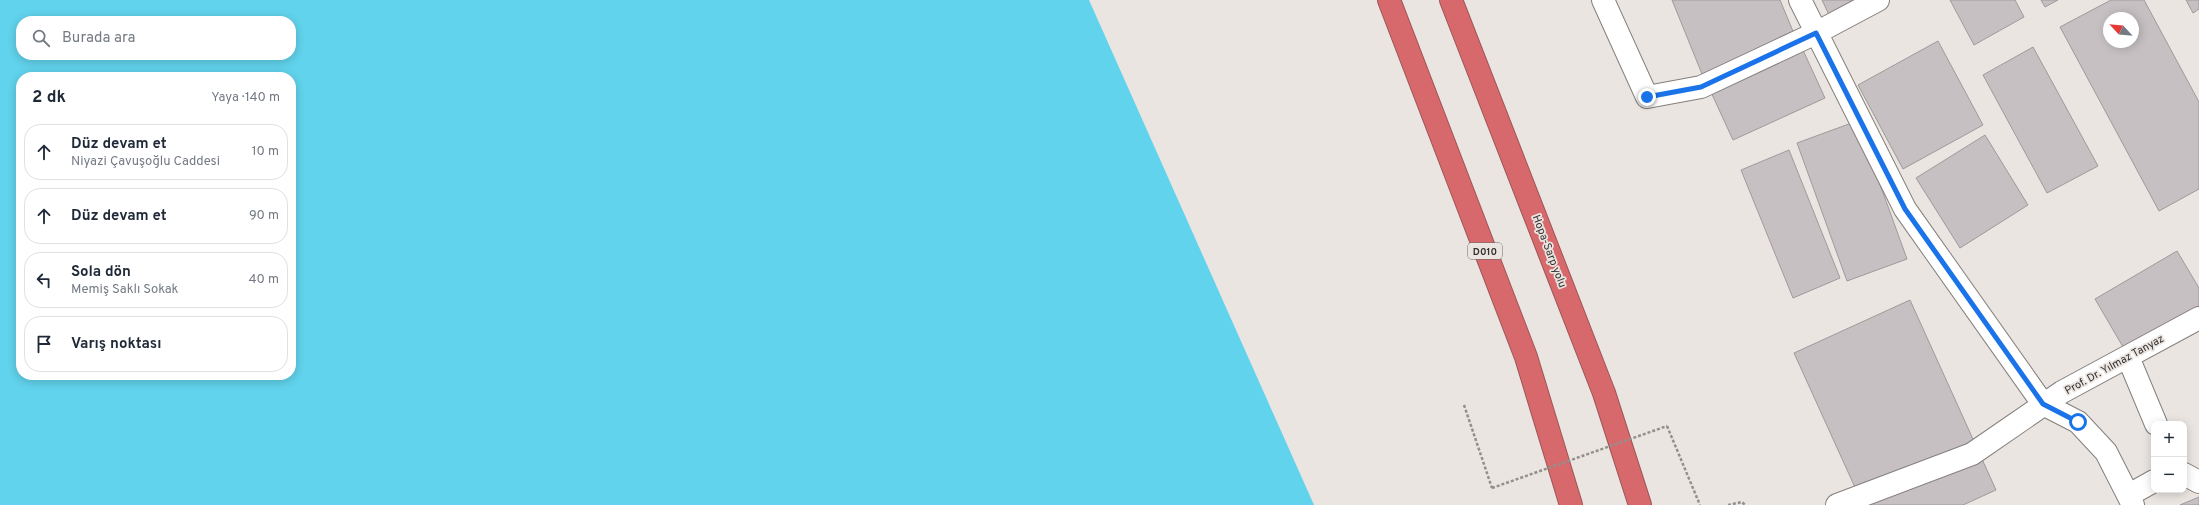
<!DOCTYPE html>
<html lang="tr">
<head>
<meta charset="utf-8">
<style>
  :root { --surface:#fff; --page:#f6f6f7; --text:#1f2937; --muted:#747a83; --line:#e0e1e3 }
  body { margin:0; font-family:Overpass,sans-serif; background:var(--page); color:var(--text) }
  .controls { position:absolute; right:12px; bottom:12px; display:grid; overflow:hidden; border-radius:8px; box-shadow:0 2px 10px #0003 }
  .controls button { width:36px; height:36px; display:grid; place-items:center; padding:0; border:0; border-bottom:1px solid var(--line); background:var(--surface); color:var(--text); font:20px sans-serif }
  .compass { position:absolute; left:2103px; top:12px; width:36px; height:36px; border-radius:50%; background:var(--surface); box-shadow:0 2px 10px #0003; rotate:296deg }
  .stop { position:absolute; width:12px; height:12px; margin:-9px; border:3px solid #1a73e8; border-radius:50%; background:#fff }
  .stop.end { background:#1a73e8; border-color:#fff; box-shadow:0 1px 4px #0008 }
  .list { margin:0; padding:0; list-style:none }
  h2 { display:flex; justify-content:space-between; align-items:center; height:52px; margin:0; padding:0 16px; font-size:17px }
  h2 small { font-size:13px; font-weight:400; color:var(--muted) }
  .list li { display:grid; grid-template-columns:26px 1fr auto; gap:12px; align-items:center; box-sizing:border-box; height:56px; margin:0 8px 8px; padding:0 8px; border:1px solid var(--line); border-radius:16px }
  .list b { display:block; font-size:15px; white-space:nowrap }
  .list p { margin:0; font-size:13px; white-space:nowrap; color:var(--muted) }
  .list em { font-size:13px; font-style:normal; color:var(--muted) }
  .icon { flex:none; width:22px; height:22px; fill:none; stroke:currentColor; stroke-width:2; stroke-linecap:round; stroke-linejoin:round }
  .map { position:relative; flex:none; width:2199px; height:505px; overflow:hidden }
  .search { position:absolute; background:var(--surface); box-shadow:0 2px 10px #0003; left:16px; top:16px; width:280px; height:44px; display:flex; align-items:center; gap:10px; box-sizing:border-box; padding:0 14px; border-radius:16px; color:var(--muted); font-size:15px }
  .panel { position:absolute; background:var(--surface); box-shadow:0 2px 10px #0003; left:16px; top:72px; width:280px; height:308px; border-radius:16px }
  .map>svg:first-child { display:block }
  .water { fill:#61d3ec; fill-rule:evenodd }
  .building { fill:#c6c0c3; stroke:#a0999c; fill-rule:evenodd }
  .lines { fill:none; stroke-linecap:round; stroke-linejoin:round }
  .minor-casing { stroke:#857f7c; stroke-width:24 }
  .highway-casing { stroke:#9e5658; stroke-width:24 }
  .path { stroke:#938f8c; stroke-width:2.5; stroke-dasharray:3 2; stroke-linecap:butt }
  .minor { stroke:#fff; stroke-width:22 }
  .highway { stroke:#d7696d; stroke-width:22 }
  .path-bridge { stroke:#938f8c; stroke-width:2.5; stroke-dasharray:3 2; stroke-linecap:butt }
  .route { stroke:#1a73e8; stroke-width:5 }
  .labels { text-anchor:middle; stroke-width:3.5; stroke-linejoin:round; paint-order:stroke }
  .shield { fill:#ebe5e1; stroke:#6b6865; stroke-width:1 }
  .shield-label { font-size:10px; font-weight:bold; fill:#343230 }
  .street-label { font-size:11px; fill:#343230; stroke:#ebe5e1 }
</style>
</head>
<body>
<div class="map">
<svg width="2199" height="505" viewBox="0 0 2199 505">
  <rect width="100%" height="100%" fill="#ebe5e1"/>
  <path class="water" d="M0 0H1089L1314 505H0ZM21 21H291V55H21ZM21 77H291V375H21Z"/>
  <path class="building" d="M1672 0H1780L1795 36 1702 74Z
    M1822 0H1865L1830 17Z
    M1950 0H2015L2024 17 1974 45Z
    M2041 0H2058L2045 7Z
    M2111 0H2144L2199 102V189L2159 211 2060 27ZM2109 18H2133V42H2109Z
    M2186 0H2199V9L2193 13Z
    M1938 41 1983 125 1903 169 1858 85Z
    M2033 47 2098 166 2047 193 1983 75Z
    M1802 48 1825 98 1733 140 1710 90Z
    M1857 121 1907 259 1847 281 1797 143Z
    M1985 135 2028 205 1960 248 1916 178Z
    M1789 150 1840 278 1793 298 1741 170Z
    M2177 251 2199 288V325L2133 364 2095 299Z
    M1910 300 1996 490 1963 505H1863L1794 353Z
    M2199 497V505H2180Z"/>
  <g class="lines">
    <g class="minor-casing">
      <path id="minor" d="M1603 0 1647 97 1701 87 1816 33 1878 0
        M1800 0 1905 209 2043 404 2078 422 2106 452 2133 505
        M2128 357 2156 424
        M2184 474 2199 482
        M2129 495 2154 481
        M1837 505 1972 454 2062 392 2199 318"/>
    </g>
    <g class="highway-casing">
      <path id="highway" d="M1389 0 1526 357 1571 505
        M1451 0 1604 393 1640 505"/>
    </g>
    <path class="path" d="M1464 405 1492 488
      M1667 426 1700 505
      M1728 505 1742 502 1745 505"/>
    <use href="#minor" class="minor"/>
    <use href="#highway" class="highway"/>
    <path class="path-bridge" d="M1492 488 1667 426"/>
  </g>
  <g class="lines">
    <path class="route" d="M1647 97 1701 87 1816 33 1905 209 2043 404 2078 422"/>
  </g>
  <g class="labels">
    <rect class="shield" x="1468" y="243" width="34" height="16" rx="3"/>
    <g class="shield-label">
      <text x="1485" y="255">D010</text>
    </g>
    <g class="street-label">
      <text transform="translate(1550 251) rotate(69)" y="4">Hopa-Sarp yolu</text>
      <text transform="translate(2114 364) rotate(-29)" y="4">Prof. Dr. Yılmaz Tanyaz</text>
    </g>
  </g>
</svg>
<div class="controls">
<button>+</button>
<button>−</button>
</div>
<svg class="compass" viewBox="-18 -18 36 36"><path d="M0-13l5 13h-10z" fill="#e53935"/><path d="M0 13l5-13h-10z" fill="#747a83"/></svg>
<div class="stop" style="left:2078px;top:422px"></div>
<div class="stop end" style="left:1647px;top:97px"></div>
<div class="search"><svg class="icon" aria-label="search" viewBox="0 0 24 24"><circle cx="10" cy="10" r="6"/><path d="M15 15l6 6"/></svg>Burada ara</div>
<section class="panel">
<h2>2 dk<small>Yaya · 140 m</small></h2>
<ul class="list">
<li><svg class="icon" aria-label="ahead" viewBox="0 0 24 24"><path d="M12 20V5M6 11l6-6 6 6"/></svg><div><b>Düz devam et</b><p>Niyazi Çavuşoğlu Caddesi</p></div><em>10 m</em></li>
<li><svg class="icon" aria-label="ahead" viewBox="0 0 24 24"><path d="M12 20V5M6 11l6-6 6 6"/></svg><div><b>Düz devam et</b></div><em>90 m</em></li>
<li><svg class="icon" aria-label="left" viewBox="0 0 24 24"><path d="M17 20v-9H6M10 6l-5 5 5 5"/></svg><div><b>Sola dön</b><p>Memiş Saklı Sokak</p></div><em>40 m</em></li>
<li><svg class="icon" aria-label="arrive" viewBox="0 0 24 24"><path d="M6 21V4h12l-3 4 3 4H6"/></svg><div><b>Varış noktası</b></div></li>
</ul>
</section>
</div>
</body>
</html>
